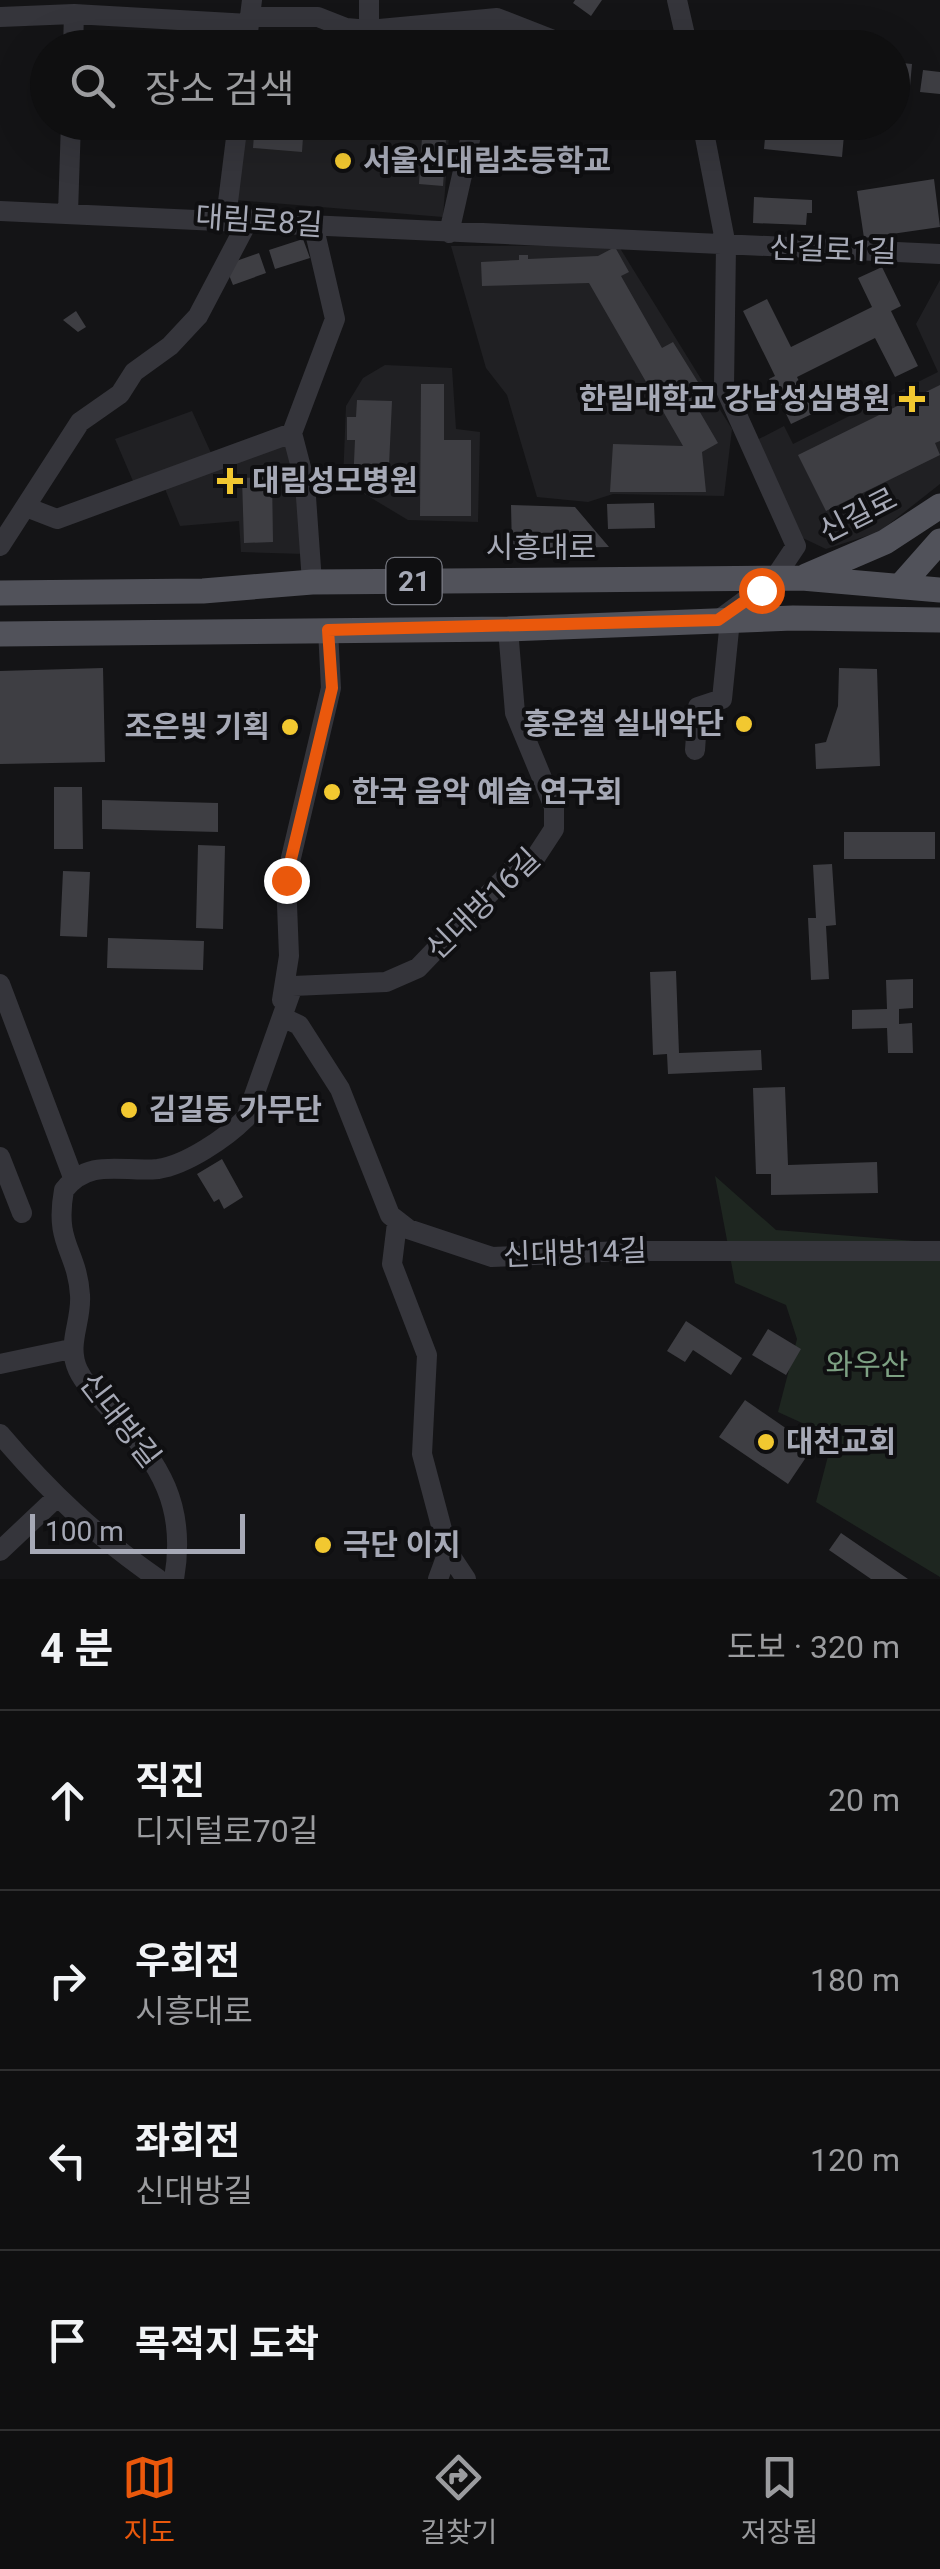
<!DOCTYPE html>
<html lang="ko">
<head>
<meta charset="utf-8">
<style>
  :root { --surface:#0f0f10; --page:#1d1d1e; --text:#f1f3f6; --muted:#9b9c9f; --line:#2f2f30; --accent:#ea580c }
  body { margin:0; font-family:Roboto,"Noto Sans KR",sans-serif; background:var(--page); color:var(--text) }
  .scale { position:absolute; left:30px; bottom:25px; width:215px; box-sizing:border-box; padding-left:10px; border:5px solid #a6a9b6; border-top:0; font-size:28px; line-height:35px; white-space:nowrap; color:#a6a9b6; -webkit-text-stroke:8px #0f0f11; paint-order:stroke }
  .stop { position:absolute; width:30px; height:30px; margin:-22px; border:8px solid #ea580c; border-radius:50%; background:#fff }
  .stop.end { background:#ea580c; border-color:#fff; box-shadow:0 2px 10px #0008 }
  .list { margin:0; padding:0; list-style:none }
  h2 { display:flex; justify-content:space-between; align-items:center; height:130px; margin:0; padding:0 40px; font-size:42px }
  h2 small { font-size:32px; font-weight:400; color:var(--muted) }
  .list li { display:grid; grid-template-columns:65px 1fr auto; gap:30px; align-items:center; box-sizing:border-box; height:180px; padding:0 40px; border-top:2px solid var(--line) }
  .list b { display:block; font-size:38px; white-space:nowrap }
  .list p { margin:0; font-size:32px; white-space:nowrap; color:var(--muted) }
  .list em { font-size:32px; font-style:normal; color:var(--muted) }
  .icon { flex:none; width:55px; height:55px; fill:none; stroke:currentColor; stroke-width:2; stroke-linecap:round; stroke-linejoin:round }
  .map { position:relative; flex:none; width:940px; height:1579px; overflow:hidden }
  .search { position:absolute; background:var(--surface); box-shadow:0 10px 40px #0002; left:30px; right:30px; top:30px; height:110px; display:flex; align-items:center; gap:25px; box-sizing:border-box; padding:0 35px; border-radius:55px; color:var(--muted); font-size:38px }
  .sheet { height:850px; background:var(--surface) }
  nav { display:flex; justify-content:space-around; align-items:center; box-sizing:border-box; height:140px; border-top:2px solid var(--line); background:var(--surface); font-size:28px; color:var(--muted) }
  nav a { display:grid; justify-items:center; gap:5px }
  nav .on { color:var(--accent) }
  .map>svg:first-child { display:block }
  .built { fill:#202023 }
  .green { fill:#1e2620 }
  .building { fill:#3e3e43 }
  .lines { fill:none; stroke-linecap:round; stroke-linejoin:round }
  .minor { stroke:#35353b; stroke-width:20 }
  .major { stroke:#51525a; stroke-width:25 }
  .route { stroke:#ea580c; stroke-width:12 }
  .poi-dot { fill:#f2c830; stroke:#0f0f11; stroke-width:4 }
  .labels { text-anchor:middle; stroke-width:8; stroke-linejoin:round; paint-order:stroke }
  .shield { fill:#0f0f11; stroke:#797b84; stroke-width:2.5 }
  .shield-label { font-size:28px; font-weight:bold; fill:#a6a9b6 }
  .poi-label { font-size:30px; font-weight:bold; fill:#a6a9b6; stroke:#0f0f11; text-anchor:start }
  .street-label { font-size:30px; fill:#a6a9b6; stroke:#0f0f11 }
  .park-label { font-size:30px; fill:#7da183; stroke:#0f0f11 }
</style>
</head>
<body>
<div class="map">
<svg width="940" height="1579" viewBox="0 0 940 1579">
  <rect width="100%" height="100%" fill="#141416"/>
  <path class="built" d="M326 38 456 41 455 48H300Z
    M245 123H450L443 217 235 200Z
    M618 245 732 429 724 496 613 494 588 502 537 497 507 395 486 368 451 246Z
    M940 280V484L879 532 826 549 788 531 755 441 784 426 793 444 938 372 916 324Z
    M385 365 452 368 456 429 480 432 478 522 408 520 343 481 346 406 363 378Z
    M192 411 216 464 284 441 299 483 305 554 241 552 239 521 180 526 161 479 136 488 115 439Z"/>
  <path class="green" d="M715 1176 776 1230 940 1243V1577L816 1502 833 1437 778 1412 797 1339 786 1305 735 1283Z"/>
  <path class="building" d="M575 0H602L591 16 573 3Z
    M749 37 831 45V48H748Z
    M892 62 912 64 910 86 892 84Z
    M923 70 940 72V94L920 92Z
    M255 122H304L302 152 253 148Z
    M423 122H447L443 186 419 184Z
    M766 127 844 135 842 157 764 149Z
    M934 179 940 227 864 238 857 191Z
    M754 197 812 200V213H807L806 225 753 223Z
    M303 239 310 258 275 269 269 250Z
    M615 247 629 272 621 276 662 348 673 342 706 395 694 402 718 443 702 452 706 492H610L613 444 683 446 589 283 482 286 481 262 519 260V255H528V259L598 256Z
    M259 253 266 273 233 285 225 265Z
    M882 267 901 306 891 311 918 366 895 377 875 338 797 377 814 413 791 424 769 379 775 376 743 311 767 299 791 347 872 307 858 278Z
    M76 311 86 327 78 332 63 320Z
    M421 384H444V440H471V516H420Z
    M940 385V441L935 443 940 455 826 511 798 455Z
    M357 400 392 401 388 487 353 485 355 440H347V417H356Z
    M272 477 273 542 244 543 242 478Z
    M654 503 655 528 608 529 607 504Z
    M511 505 575 507 609 547 512 549Z
    M103 668 105 762 0 764V671Z
    M839 668 877 669 880 766 816 769 815 744 826 742 838 706Z
    M54 787H82L83 849H54Z
    M102 800 218 803V832L102 829Z
    M844 832H935V859H844Z
    M198 845 225 846 223 929 196 928Z
    M832 864 836 925 826 926 829 979 811 980 808 918H816L813 865Z
    M63 871 90 872 87 937 60 936Z
    M108 938 204 941 203 970 107 968Z
    M676 971 679 1053 761 1050 762 1070 668 1074 667 1054 653 1055 650 972Z
    M913 979V1008L899 1009V1024L912 1023 913 1053H888L887 1028 852 1029V1010L887 1009 886 980Z
    M785 1087 788 1165 877 1162 878 1193 771 1195V1174H756L753 1088Z
    M222 1159 243 1197 224 1209 219 1199 214 1202 197 1174Z
    M686 1321 742 1358 731 1375 693 1350 685 1362 667 1351Z
    M768 1329 801 1349 786 1375 752 1355Z
    M745 1400 813 1447 788 1484 719 1437Z
    M841 1533 908 1579H871L829 1550Z"/>
  <g class="lines">
    <path class="minor" d="M677 0 688 48
      M0 17 74 14 249 24
      M250 17H318L346 28 369 30 497 18 574 48
      M369 30V0
      M73 48 74 14
      M246 48 252 0
      M490 48 497 18
      M702 122 726 246 724 386 796 546 774 579 717 621
      M0 211 940 254
      M68 213 71 122
      M226 218 238 122
      M449 233 474 122
      M26 507 57 519 292 433
      M0 546 80 422 120 394 134 372 170 346 198 316 249 219
      M312 582 305 483 292 433 335 319 313 224
      M695 750 698 707 722 699 730 620
      M0 984 74 1180
      M282 1000 289 956 286 879 331 688 328 630
      M282 1017 299 1025 340 1089 390 1215 408 1229 492 1257 621 1251H940
      M0 1157 22 1213
      M397 1223 392 1264 427 1355 422 1454 448 1552 466 1579
      M0 1364 71 1349
      M0 1434C50 1493 95 1535 158 1579
      M0 1551 55 1499
      M174 1579C187 1505 160 1464 113 1412 101 1399 86 1387 78 1370 66 1344 82 1322 80 1295 77 1249 54 1245 64 1190 90 1157 124 1173 158 1169 186 1165 226 1138 246 1118L293 986 386 982 418 968 514 868 535 858 554 829V807L515 713 508 629
      M438 1579 448 1552"/>
    <path class="major" d="M806 576 885 542 940 506
      M902 584 940 541
      M0 593 203 591 312 582 802 578 940 590
      M0 634 508 629 793 618 940 620"/>
  </g>
  <g class="lines">
    <path class="route" d="M286 880 332 688 328 630 718 620 761 590"/>
  </g>
  <g class="poi-dot">
    <circle cx="343" cy="161" r="10"/>
    <path d="M907 384h10v10h10v10h-10v10h-10v-10h-10v-10h10z"/>
    <path d="M225 466h10v10h10v10h-10v10h-10v-10h-10v-10h10z"/>
    <circle cx="744" cy="724" r="10"/>
    <circle cx="290" cy="727" r="10"/>
    <circle cx="332" cy="792" r="10"/>
    <circle cx="129" cy="1110" r="10"/>
    <circle cx="766" cy="1442" r="10"/>
    <circle cx="323" cy="1545" r="10"/>
  </g>
  <g class="labels">
    <rect class="shield" x="386.5" y="558" width="55" height="46" rx="8"/>
    <g class="shield-label">
      <text x="414" y="591">21</text>
    </g>
    <g class="poi-label">
      <text x="363" y="171">서울신대림초등학교</text>
      <text x="890" y="409" text-anchor="end">한림대학교 강남성심병원</text>
      <text x="252" y="491">대림성모병원</text>
      <text x="724" y="734" text-anchor="end">홍운철 실내악단</text>
      <text x="270" y="737" text-anchor="end">조은빛 기획</text>
      <text x="352" y="802">한국 음악 예술 연구회</text>
      <text x="149" y="1120">김길동 가무단</text>
      <text x="786" y="1452">대천교회</text>
      <text x="343" y="1555">극단 이지</text>
    </g>
    <g class="street-label">
      <text transform="translate(259 221) rotate(4)" y="10">대림로8길</text>
      <text transform="translate(833 250) rotate(2)" y="10">신길로1길</text>
      <text transform="translate(858 515) rotate(-27)" y="10">신길로</text>
      <text x="541" y="558">시흥대로</text>
      <text transform="translate(483 904) rotate(-44)" y="10">신대방16길</text>
      <text transform="translate(575 1253) rotate(-2)" y="10">신대방14길</text>
      <text transform="translate(120 1420) rotate(52)" y="10">신대방길</text>
    </g>
    <g class="park-label">
      <text x="867" y="1375">와우산</text>
    </g>
  </g>
</svg>
<div class="scale">100 m</div>
<div class="stop" style="left:761px;top:590px"></div>
<div class="stop end" style="left:286px;top:880px"></div>
<div class="search"><svg class="icon" aria-label="search" viewBox="0 0 24 24"><circle cx="10" cy="10" r="6"/><path d="M15 15l6 6"/></svg>장소 검색</div>
</div>
<section class="sheet">
<h2>4 분<small>도보 · 320 m</small></h2>
<ul class="list">
<li><svg class="icon" aria-label="ahead" viewBox="0 0 24 24"><path d="M12 20V5M6 11l6-6 6 6"/></svg><div><b>직진</b><p>디지털로70길</p></div><em>20 m</em></li>
<li><svg class="icon" aria-label="right" viewBox="0 0 24 24"><path d="M7 20v-9h11M14 6l5 5-5 5"/></svg><div><b>우회전</b><p>시흥대로</p></div><em>180 m</em></li>
<li><svg class="icon" aria-label="left" viewBox="0 0 24 24"><path d="M17 20v-9H6M10 6l-5 5 5 5"/></svg><div><b>좌회전</b><p>신대방길</p></div><em>120 m</em></li>
<li><svg class="icon" aria-label="arrive" viewBox="0 0 24 24"><path d="M6 21V4h12l-3 4 3 4H6"/></svg><div><b>목적지 도착</b></div></li>
</ul>
</section>
<nav>
<a class="on"><svg class="icon" aria-label="map" viewBox="0 0 24 24"><path d="M3 6l6-2 6 2 6-2v14l-6 2-6-2-6 2zM9 4v14M15 6v14"/></svg>지도</a>
<a><svg class="icon" aria-label="directions" viewBox="0 0 24 24"><path d="M12 3l9 9-9 9-9-9zM9 14v-3h6M13 9l2 2-2 2"/></svg>길찾기</a>
<a><svg class="icon" aria-label="saved" viewBox="0 0 24 24"><path d="M7 4h10v16l-5-4-5 4z"/></svg>저장됨</a>
</nav>
</body>
</html>
